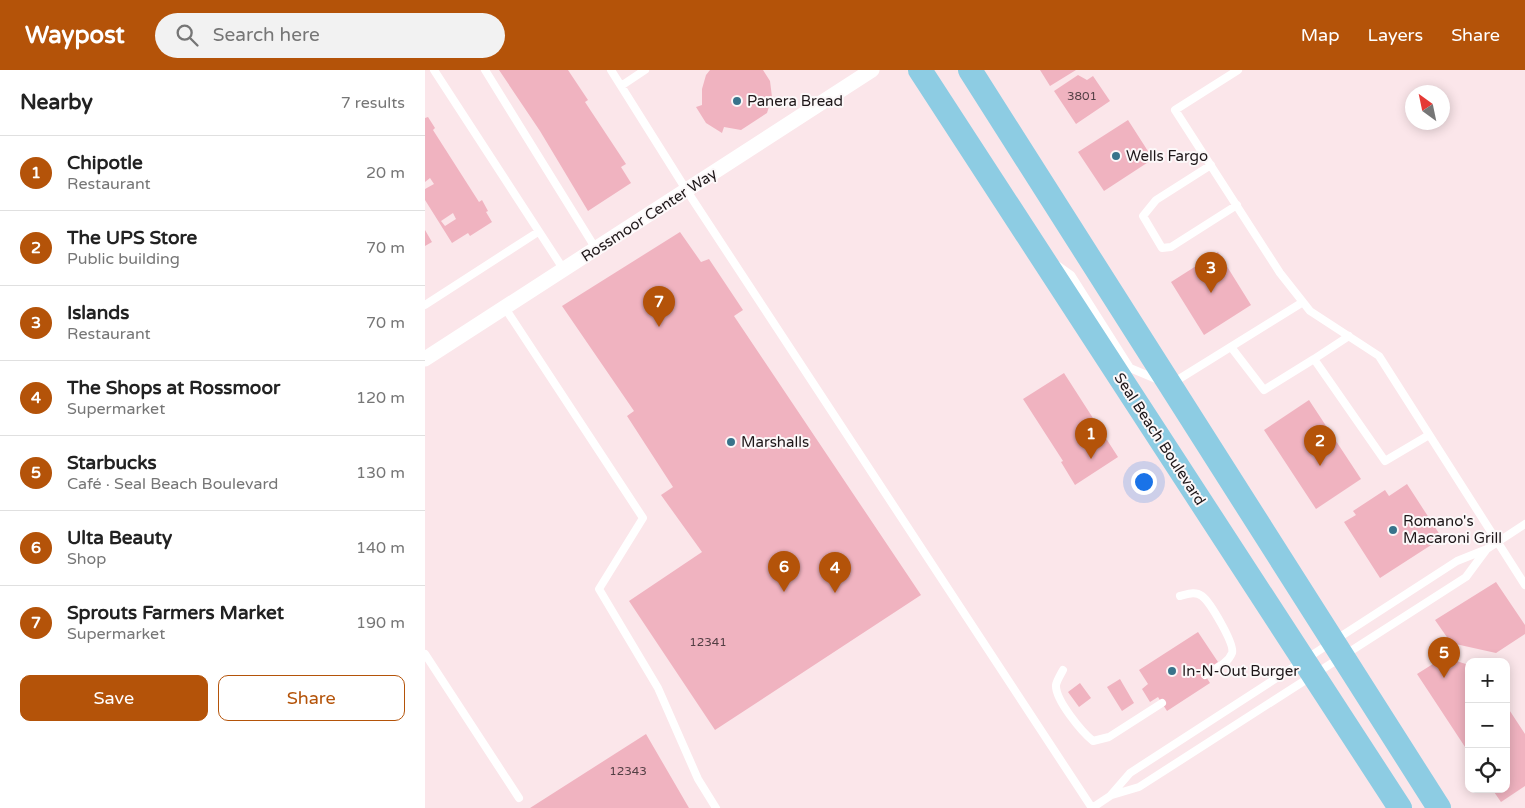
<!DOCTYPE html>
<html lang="en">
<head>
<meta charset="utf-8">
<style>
  :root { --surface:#fff; --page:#f2f2f2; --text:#222; --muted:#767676; --line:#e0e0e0; --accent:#b45309 }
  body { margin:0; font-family:"Varela Round",sans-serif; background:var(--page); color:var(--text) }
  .controls { position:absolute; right:15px; bottom:15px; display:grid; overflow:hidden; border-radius:10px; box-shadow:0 2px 12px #0003 }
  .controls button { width:45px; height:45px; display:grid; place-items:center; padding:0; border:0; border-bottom:1px solid var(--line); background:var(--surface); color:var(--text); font:25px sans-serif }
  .compass { position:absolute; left:980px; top:15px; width:45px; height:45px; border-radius:50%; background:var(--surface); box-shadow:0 2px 12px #0003; rotate:327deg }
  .you { position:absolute; left:718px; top:411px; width:18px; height:18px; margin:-12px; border:4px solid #fff; border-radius:50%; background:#1a73e8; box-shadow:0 0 0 8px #1a73e833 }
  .badge { display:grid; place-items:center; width:32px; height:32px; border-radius:50%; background:var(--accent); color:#fff; font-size:16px; font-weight:700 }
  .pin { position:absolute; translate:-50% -41px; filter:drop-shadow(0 1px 2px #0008) }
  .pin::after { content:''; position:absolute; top:26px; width:18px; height:15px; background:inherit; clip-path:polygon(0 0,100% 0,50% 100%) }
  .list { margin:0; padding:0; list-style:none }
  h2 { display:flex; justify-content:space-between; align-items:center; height:65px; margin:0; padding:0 20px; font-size:21px }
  h2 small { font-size:16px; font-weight:400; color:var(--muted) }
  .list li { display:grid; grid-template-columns:32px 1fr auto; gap:15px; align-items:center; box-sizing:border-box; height:75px; padding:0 20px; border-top:1px solid var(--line) }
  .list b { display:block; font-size:19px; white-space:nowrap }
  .list p { margin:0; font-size:16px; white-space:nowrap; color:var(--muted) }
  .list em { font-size:16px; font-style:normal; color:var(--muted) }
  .actions { display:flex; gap:10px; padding:15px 20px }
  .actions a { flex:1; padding:11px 0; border:1px solid var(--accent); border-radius:10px; text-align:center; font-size:18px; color:var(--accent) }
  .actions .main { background:var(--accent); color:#fff }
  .icon { flex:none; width:28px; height:28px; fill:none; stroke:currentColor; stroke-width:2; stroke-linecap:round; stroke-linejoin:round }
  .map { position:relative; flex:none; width:1100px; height:738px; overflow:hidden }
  header { display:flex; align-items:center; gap:30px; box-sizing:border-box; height:70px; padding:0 25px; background:var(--accent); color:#fff }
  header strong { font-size:24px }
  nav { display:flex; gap:28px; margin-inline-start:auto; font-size:18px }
  .search { width:350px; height:45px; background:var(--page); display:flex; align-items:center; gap:12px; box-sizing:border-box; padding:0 18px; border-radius:28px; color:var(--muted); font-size:19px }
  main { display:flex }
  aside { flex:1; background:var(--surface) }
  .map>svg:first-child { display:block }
  .building { fill:#f0b3c0; fill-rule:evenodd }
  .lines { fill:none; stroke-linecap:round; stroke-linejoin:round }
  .service { stroke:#fff; stroke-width:8 }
  .minor { stroke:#fff; stroke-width:15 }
  .primary { stroke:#8dcce3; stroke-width:24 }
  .poi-dot { fill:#38738b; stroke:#fcf8f9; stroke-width:2 }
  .labels { text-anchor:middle; stroke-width:4; stroke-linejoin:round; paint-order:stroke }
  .number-label { font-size:12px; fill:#523e43 }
  .poi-label { font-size:15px; fill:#1e1719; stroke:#fcf8f9; text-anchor:start }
  .street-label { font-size:15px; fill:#1e1719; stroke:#fcf8f9 }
</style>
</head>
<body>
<header>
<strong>Waypost</strong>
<div class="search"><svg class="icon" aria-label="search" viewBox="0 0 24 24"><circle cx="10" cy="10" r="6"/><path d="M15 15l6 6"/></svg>Search here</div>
<nav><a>Map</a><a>Layers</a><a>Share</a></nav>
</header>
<main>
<aside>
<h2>Nearby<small>7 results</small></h2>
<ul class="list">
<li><span class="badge">1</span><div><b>Chipotle</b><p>Restaurant</p></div><em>20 m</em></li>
<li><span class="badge">2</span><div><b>The UPS Store</b><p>Public building</p></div><em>70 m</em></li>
<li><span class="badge">3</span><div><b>Islands</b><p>Restaurant</p></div><em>70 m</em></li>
<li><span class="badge">4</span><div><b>The Shops at Rossmoor</b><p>Supermarket</p></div><em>120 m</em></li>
<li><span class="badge">5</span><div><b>Starbucks</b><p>Café · Seal Beach Boulevard</p></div><em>130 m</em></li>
<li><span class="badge">6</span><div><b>Ulta Beauty</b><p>Shop</p></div><em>140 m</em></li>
<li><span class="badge">7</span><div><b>Sprouts Farmers Market</b><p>Supermarket</p></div><em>190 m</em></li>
</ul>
<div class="actions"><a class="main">Save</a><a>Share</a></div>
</aside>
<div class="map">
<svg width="1100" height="738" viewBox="0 0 1100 738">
  <rect width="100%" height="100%" fill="#fbe6ea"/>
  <path class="building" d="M74 0H143L163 30 160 32 201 94 196 97 206 113 163 141 115 61Z
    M285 0H338L345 11 347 27 342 43 316 60 299 57 297 63 281 53 271 37 277 35V19L281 5Z
    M615 0H651L625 16Z
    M653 5 662 10 668 6 685 31 651 54 629 21Z
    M3 47 10 58 8 60 54 132 57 130 63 141 61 142 67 152 45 166 43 163 27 173 0 130V119L9 114 5 108 0 112V48ZM28 143 31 149 20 156 16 151Z
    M703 50 728 89 679 121 653 82Z
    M0 160 7 172 0 176Z
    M255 162 276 192 284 189 318 240 309 246 496 525 290 660 204 531 277 482 236 425 248 417 202 346 209 341 137 236Z
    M793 182 826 235 779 265 746 212Z
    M639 303 693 387 650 415 636 392 638 391 598 329Z
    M884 330 936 409 891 439 839 360Z
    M982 414 1017 468 955 508 919 452 931 445 928 441 960 420 964 426Z
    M1071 512 1100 555V564L1071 583 1026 573 1010 550Z
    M773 562 793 592 778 602 785 613 742 641 733 627 725 632 717 619 723 614 714 600Z
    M1019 587 1044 595V683L992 604Z
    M695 609 709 633 697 641 682 617Z
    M655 613 666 628 654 637 643 622Z
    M1081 635 1100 664V716L1076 732 1067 719H1081Z
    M221 664 264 738H105Z"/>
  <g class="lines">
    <path class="service" d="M9 0 139 200
      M60 0 171 179
      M186 0 262 121 667 738
      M813 0 750 40 855 203 885 241 954 286 1100 515
      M196 16 220 0
      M786 95 731 130 718 146 737 178 746 177 812 135
      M632 195 646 205 705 298 736 311
      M0 235 113 162
      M80 238 218 448 174 519 233 618 273 709 291 738
      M806 277 839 320 889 289 960 391 1004 365
      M889 289 924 266
      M746 314 878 232
      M755 526C763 524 770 521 777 526 785 532 810 574 807 583 803 594 789 599 780 605
      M0 584 94 728
      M638 600C636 604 632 610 631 615 630 630 657 662 668 671L684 667 737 633
      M687 725 714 717 1041 507 1061 480
      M667 738 685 726 705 703 1032 491 1062 479 1100 454"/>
    <path class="minor" d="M0 289 447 0"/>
    <path class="primary" d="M495 0 975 738
      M545 0 1014 738"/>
  </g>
  <g class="poi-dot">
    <circle cx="312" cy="31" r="5"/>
    <circle cx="691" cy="86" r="5"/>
    <circle cx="306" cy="372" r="5"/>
    <circle cx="968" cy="460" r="5"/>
    <circle cx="747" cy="601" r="5"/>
  </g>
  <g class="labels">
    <g class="number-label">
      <text x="657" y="30">3801</text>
      <text x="283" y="576">12341</text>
      <text x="203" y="705">12343</text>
    </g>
    <g class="poi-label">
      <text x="322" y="36">Panera Bread</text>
      <text x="701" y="91">Wells Fargo</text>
      <text x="316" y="377">Marshalls</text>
      <text x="978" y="456">Romano's<tspan x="978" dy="17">Macaroni Grill</tspan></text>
      <text x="757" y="606">In-N-Out Burger</text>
    </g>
    <g class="street-label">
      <text transform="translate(224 145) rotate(-33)" y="5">Rossmoor Center Way</text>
      <text transform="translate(735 369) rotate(57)" y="5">Seal Beach Boulevard</text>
    </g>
  </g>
</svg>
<div class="controls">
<button>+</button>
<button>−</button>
<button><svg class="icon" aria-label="locate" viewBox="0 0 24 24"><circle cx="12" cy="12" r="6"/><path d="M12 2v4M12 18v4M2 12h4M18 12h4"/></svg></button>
</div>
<svg class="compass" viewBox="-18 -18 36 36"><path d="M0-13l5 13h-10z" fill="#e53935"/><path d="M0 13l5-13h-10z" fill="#767676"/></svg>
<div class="you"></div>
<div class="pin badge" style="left:666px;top:389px">1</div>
<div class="pin badge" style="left:895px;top:396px">2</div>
<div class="pin badge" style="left:786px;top:223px">3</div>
<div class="pin badge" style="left:410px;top:523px">4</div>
<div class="pin badge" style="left:1019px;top:608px">5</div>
<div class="pin badge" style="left:359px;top:522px">6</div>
<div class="pin badge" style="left:234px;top:257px">7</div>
</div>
</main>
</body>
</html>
